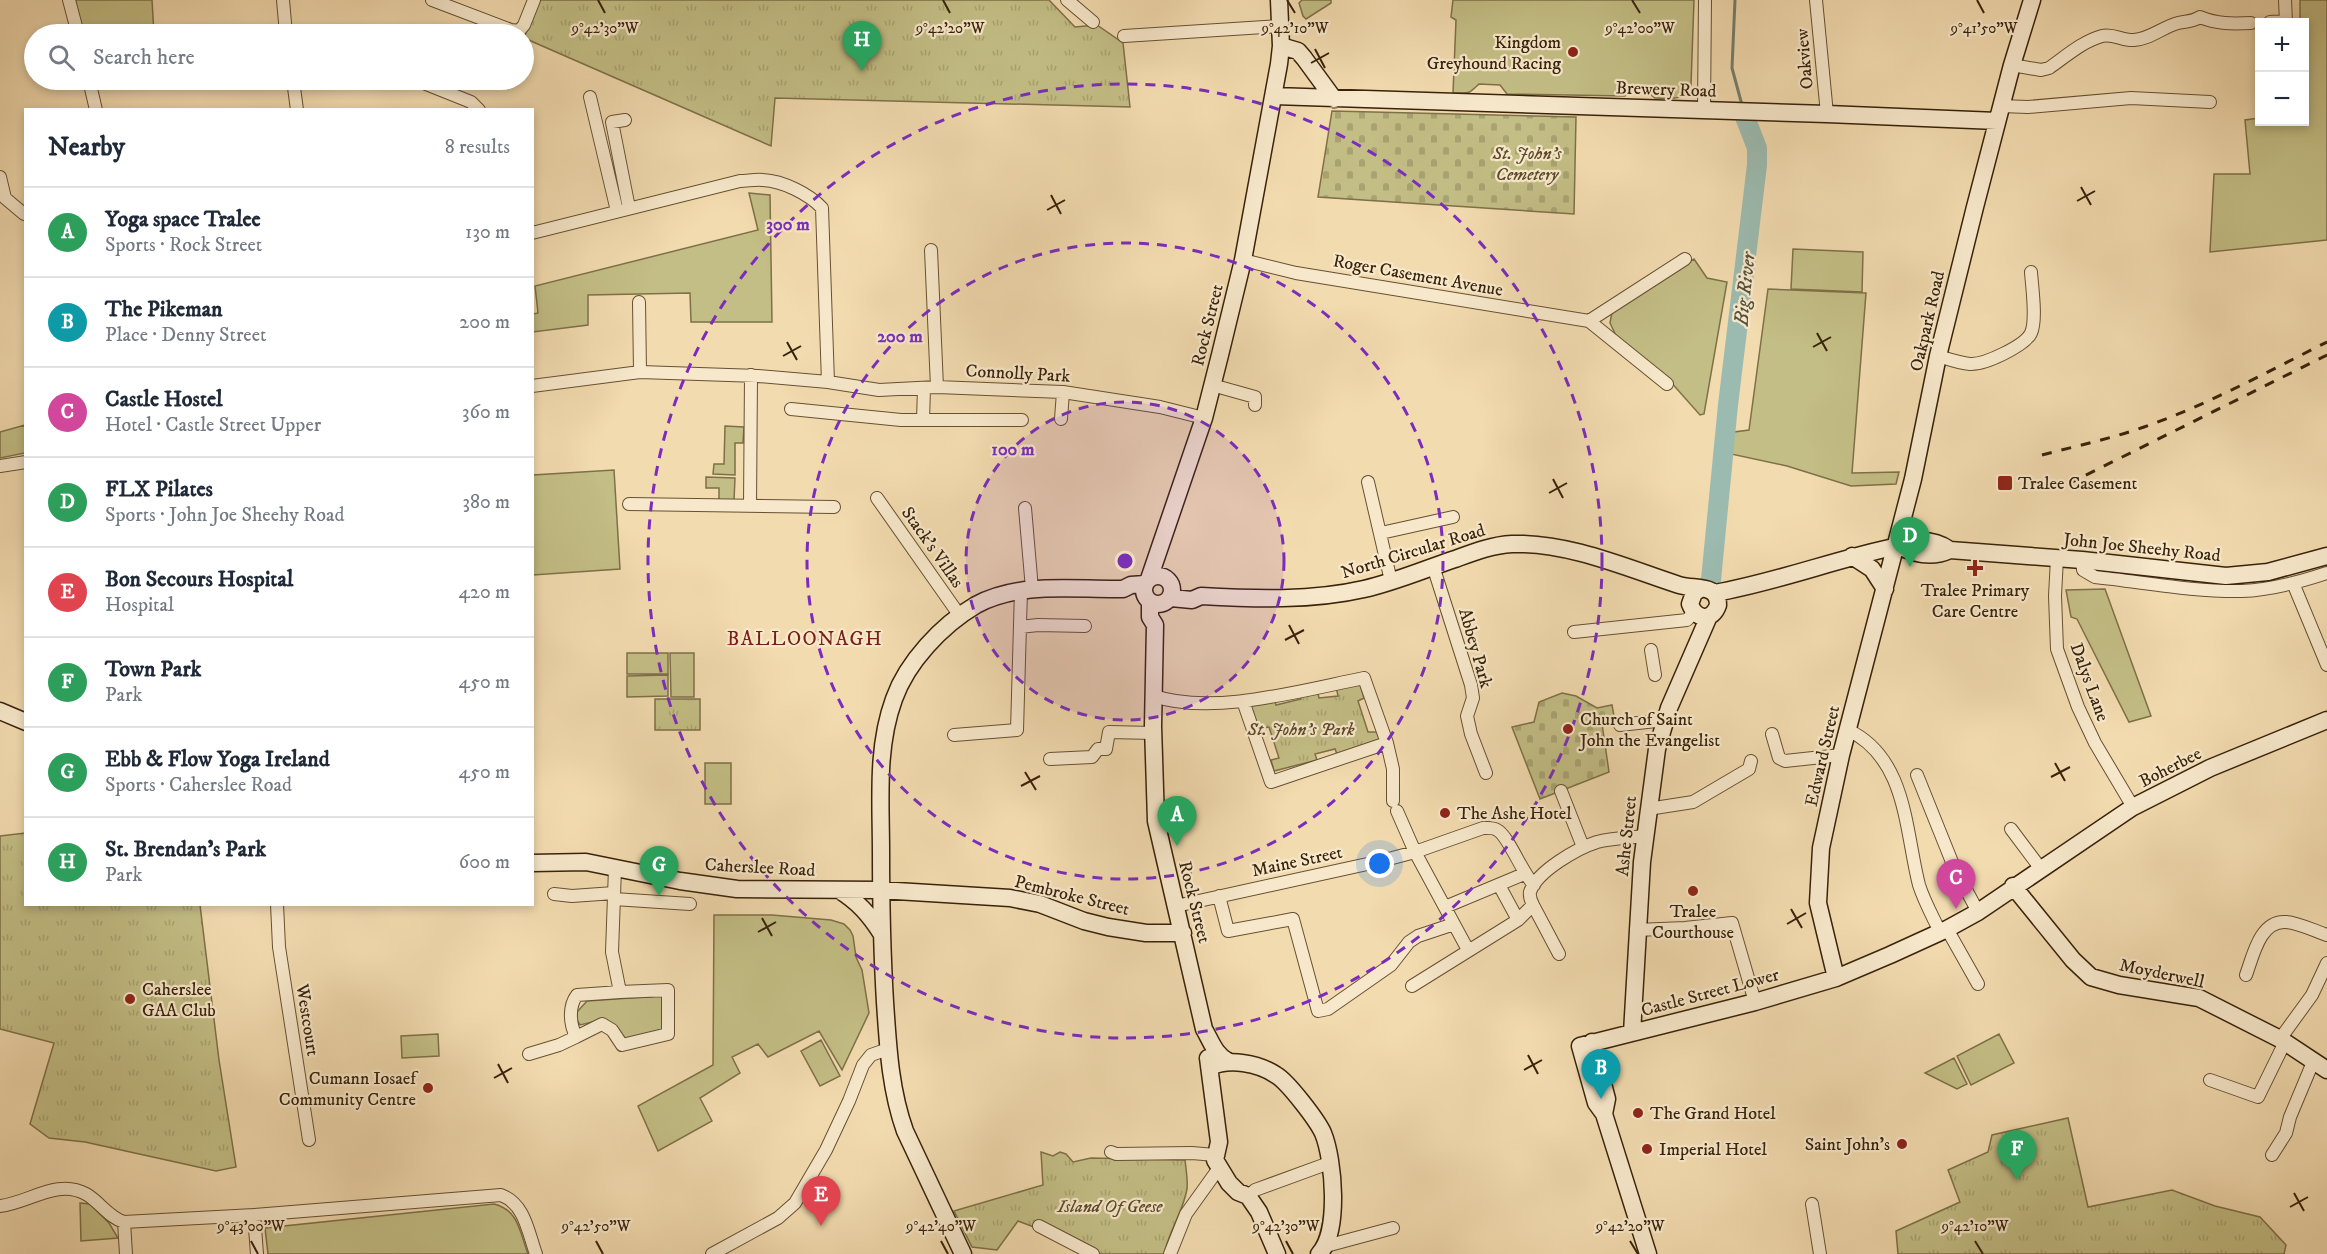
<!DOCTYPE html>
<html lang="en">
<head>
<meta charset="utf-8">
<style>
  :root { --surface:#fff; --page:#f6f6f7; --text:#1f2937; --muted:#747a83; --line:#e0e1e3; --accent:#0b8043 }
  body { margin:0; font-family:"IM FELL DW Pica",serif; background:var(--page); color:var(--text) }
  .controls { position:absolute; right:18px; top:18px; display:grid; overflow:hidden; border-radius:0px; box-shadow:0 3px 9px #0003 }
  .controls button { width:54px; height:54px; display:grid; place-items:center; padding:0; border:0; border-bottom:2px solid var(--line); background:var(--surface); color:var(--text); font:30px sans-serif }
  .you { position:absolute; left:1380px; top:864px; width:21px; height:21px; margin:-15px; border:4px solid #fff; border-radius:50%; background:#1a73e8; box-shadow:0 0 0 9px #1a73e833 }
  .badge { display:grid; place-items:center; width:39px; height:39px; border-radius:50%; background:var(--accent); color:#fff; font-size:20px; font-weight:700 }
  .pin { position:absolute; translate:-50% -50px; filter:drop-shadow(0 2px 3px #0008) }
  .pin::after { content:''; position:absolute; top:32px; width:21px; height:18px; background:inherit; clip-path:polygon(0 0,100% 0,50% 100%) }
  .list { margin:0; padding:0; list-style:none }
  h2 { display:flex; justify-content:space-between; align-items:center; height:78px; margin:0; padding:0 24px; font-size:26px }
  h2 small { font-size:20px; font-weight:400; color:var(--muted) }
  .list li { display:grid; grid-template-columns:39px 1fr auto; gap:18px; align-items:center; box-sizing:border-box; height:90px; padding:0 24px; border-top:2px solid var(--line) }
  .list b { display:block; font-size:22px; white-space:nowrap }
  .list p { margin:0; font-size:20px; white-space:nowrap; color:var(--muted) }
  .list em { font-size:20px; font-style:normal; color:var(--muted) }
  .icon { flex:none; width:33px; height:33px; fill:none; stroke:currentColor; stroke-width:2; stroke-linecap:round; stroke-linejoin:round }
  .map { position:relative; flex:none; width:2327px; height:1254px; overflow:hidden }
  .search { position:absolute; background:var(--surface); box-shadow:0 3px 9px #0003; left:24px; top:24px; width:510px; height:66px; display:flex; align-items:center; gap:15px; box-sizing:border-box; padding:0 21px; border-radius:33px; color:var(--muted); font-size:22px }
  .panel { position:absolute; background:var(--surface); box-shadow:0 3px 9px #0003; left:24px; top:108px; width:510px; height:798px; border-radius:0px }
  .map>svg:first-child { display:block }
  .green { fill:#c3be85; stroke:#7e7048; stroke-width:1.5 }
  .cemetery { fill:url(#cemetery-stones); stroke:#7e7048; stroke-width:1.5 }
  .park { fill:url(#park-tufts); stroke:#7e7048; stroke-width:1.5 }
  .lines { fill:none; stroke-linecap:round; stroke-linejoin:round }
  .stream { stroke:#747e6e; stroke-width:3 }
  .river { stroke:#9cbbb0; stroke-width:20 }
  .street-casing { stroke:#665033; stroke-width:14 }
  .secondary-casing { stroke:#38220a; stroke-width:19 }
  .street { stroke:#f7e8cb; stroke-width:12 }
  .secondary { stroke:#f7e8cb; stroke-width:16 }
  .rail { stroke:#38220a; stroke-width:3; stroke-dasharray:10 10; stroke-linecap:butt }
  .ticks { fill:none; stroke:#38220a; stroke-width:2 }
  .ring { fill:none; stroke:#7b2cbf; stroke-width:3; stroke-dasharray:10 8 }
  .poi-dot { fill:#8f2418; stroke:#f7e8cb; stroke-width:2 }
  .labels { text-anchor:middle; stroke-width:4.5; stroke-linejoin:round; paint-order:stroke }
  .poi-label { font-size:18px; fill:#38220a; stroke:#f7e8cb; text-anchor:start }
  .street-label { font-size:18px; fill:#38220a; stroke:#f7e8cb }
  .park-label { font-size:18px; font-style:italic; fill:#5b4929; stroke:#f7e8cb }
  .water-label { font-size:20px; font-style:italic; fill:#56503c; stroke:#f7e8cb }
  .neighbourhood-label { font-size:20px; letter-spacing:1.5px; fill:#7a1f14; stroke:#f7e8cb }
  .ticks-label { font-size:15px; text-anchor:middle; fill:#38220a; stroke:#f7e8cb; stroke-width:4.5; stroke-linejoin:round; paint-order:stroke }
  .centre { fill:#7b2cbf; stroke:#f7e8cb; stroke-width:3 }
  .ring-label { font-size:18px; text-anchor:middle; font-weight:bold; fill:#7b2cbf; stroke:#f7e8cb; stroke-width:4.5; stroke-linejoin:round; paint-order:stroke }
</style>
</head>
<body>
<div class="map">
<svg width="2327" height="1254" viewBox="0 0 2327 1254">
  <defs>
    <pattern id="cemetery-stones" width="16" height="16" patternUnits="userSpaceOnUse" patternTransform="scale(1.5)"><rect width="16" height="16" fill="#c3be85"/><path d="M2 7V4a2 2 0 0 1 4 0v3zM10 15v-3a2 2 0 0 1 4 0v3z" fill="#a8a372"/></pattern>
    <pattern id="park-tufts" width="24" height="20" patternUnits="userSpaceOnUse" patternTransform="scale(1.5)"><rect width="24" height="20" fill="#c3be85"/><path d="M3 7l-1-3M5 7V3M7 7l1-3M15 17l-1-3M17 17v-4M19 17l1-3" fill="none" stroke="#a8a372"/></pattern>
  </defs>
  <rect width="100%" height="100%" fill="#f2dbaf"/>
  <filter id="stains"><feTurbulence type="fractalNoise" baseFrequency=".00333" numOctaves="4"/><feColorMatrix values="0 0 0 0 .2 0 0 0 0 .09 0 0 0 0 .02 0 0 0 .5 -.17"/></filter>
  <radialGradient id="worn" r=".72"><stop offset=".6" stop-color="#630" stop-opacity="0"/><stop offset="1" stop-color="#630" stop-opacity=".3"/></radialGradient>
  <path class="green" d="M74 0H152L154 34H82Z
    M1302 0H1331V3L1306 19 1303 16 1299 3Z
    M1453 0H1694L1691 85C1685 102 1670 98 1655 98L1650 94 1649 88 1633 87 1625 96 1507 94 1500 85 1479 84C1467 95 1470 93 1453 93L1456 20 1451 17Z
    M2300 0H2327V240L2210 252 2214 174H2250L2245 120 2259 118 2260 122H2304V22H2300Z
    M749 193 770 195 772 322H691L690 293 588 295V325L533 332V314L538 313 535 286 758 230Z
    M1793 249 1863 252 1862 292 1791 289Z
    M1694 259 1707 278 1727 282 1704 414 1700 415 1669 380 1618 340 1610 323 1612 312 1620 304Z
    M1768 289 1866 293 1852 473 1899 472 1896 484 1851 486 1787 466 1731 454 1734 432 1749 430Z
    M25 425V453L0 458V432Z
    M725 426 744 427 743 443H735V475L713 474 714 464H724Z
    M614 470 620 569 533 575V475Z
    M706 477 735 478 734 500H719V488H706Z
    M2105 589 2151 716 2129 722 2077 619 2071 617 2066 590Z
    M627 653H668V674H627Z
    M670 653H694V697H671Z
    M668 675V696L627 697V676Z
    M705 763H731V804H705Z
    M714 915H772L831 920 844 924 850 930 853 936 856 957 862 970 869 1013 842 1070 819 1031 768 1057 758 1044 732 1057 740 1073 700 1098 712 1121 658 1151 638 1106 713 1065Z
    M660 996 663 998 664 1026 662 1031 626 1040 614 1025 605 1019 580 1025 577 1020V1012L587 1001Z
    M438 1034 439 1056 402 1058 401 1036Z
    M1999 1034 2014 1063 1971 1085 1957 1056Z
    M821 1040 840 1076 820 1086 801 1051Z
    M1954 1058 1967 1084 1957 1089 1925 1073Z
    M80 1203 90 1204 109 1223 118 1238 81 1241Z
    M494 1204C519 1210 520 1233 528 1254H268L265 1228Z"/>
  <path class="cemetery" d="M1332 111 1576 117 1574 214 1318 197Z
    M1562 693 1576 696 1597 708 1612 705 1614 716 1601 717 1609 772 1540 799 1512 727 1534 722 1539 702Z"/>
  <path class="park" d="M539 0H1049L1075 27 1097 25 1123 43 1130 107 775 98 771 146 524 38Z
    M1360 684 1364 698 1358 701 1368 732H1378L1380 741 1337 754 1335 749 1315 754 1317 760 1274 771 1271 760 1279 758 1269 727 1259 729 1249 702 1274 698 1276 705 1301 699 1300 693 1317 689 1319 698 1338 696 1336 686Z
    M655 699H700V730H655Z
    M25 833 26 904 200 905 219 1060 236 1167 216 1171 85 1142 49 1138 30 1124 54 1043 0 1029V836Z
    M2068 1118 2088 1207 2172 1190 2215 1206 2260 1217 2286 1245 2284 1254H1898L1896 1231 1960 1202 1948 1170 1988 1152 1992 1135Z
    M1041 1152 1053 1156 1060 1152 1066 1154 1073 1162 1091 1158 1185 1160C1186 1169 1188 1180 1187 1189 1183 1212 1169 1231 1164 1254H1100L1037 1223 1034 1227 1018 1221 997 1250 972 1247 954 1211 1043 1185Z"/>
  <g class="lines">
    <path class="stream" d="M1735 0 1732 68 1742 105"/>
    <path class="river" d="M1711 580 1728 405 1757 165V148L1743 112"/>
    <g class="street-casing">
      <path id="street" d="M69 0 78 34
        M283 0 286 34
        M432 0 511 30 519 31 524 25 534 0
        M1067 0 1093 22
        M1816 0 1827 114
        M2285 0 2286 22
        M2270 22 2286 21
        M286 31H298L306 34
        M1124 36 1281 26
        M2012 65 2041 70 2049 68C2065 57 2083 41 2102 36 2113 33 2123 41 2134 40 2150 39 2163 27 2178 23 2187 21 2192 22 2200 17 2217 24 2232 24 2251 23
        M89 80 96 110
        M194 80 235 83
        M293 80 297 110
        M416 80 471 102 479 110
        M590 97 617 211
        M2001 106 2028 107 2131 98 2210 102
        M1704 110 1705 0
        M625 120 612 122 629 208
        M0 177 5 198 24 214
        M532 233 740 181C747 181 756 179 763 180 783 181 809 194 822 208L828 382
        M931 250 937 387
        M1243 260 1296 273 1589 321 1685 259
        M639 302 640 372
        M1589 321 1667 384
        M1938 356C1948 359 1959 363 1970 364 1984 365 2025 346 2031 333 2037 320 2032 287 2031 272
        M1212 385 1255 397V405
        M532 386 640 372 758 376 828 382 879 390 937 387 1063 392 1160 407 1204 418
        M791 409 901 420H1022
        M1061 419 1063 392
        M923 420 924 388
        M0 466 26 462
        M1368 482 1391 581
        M877 498 960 616
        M629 504 834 507
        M750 506 751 375
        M1025 508 1032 589
        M1381 533 1453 517
        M2057 558 2055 596 2057 649 2078 707 2095 743 2133 807
        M2082 560 2083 570 2095 577C2143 582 2193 592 2242 591 2270 590 2300 582 2327 573
        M1433 566 1471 685 1473 698 1467 716 1471 734 1486 773
        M2293 583 2327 665
        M1020 627 1038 625 1085 626
        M1574 632 1687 620 1694 612
        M1651 650 1655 675
        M1154 696C1213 716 1303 690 1364 678L1387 743 1271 782 1243 701
        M1620 725 1665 720
        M1848 730C1907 758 1905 830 1919 885 1924 901 1933 917 1940 932
        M1772 734 1779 758 1785 761 1841 755
        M954 735 1017 730 1021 590
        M1387 743 1393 769V801
        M1050 759 1092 757 1098 749H1106L1109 732 1154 733
        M1917 775 1954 867 1978 912
        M1561 791 1583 847
        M1648 809 1693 802 1749 769 1751 761
        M1397 811 1415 852 1468 950
        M2011 829 2041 869
        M615 868 612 952 620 992 668 990V1034L622 1045 612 1030 602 1024 576 1037C570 1024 568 1007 577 995L620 992
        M1499 885 1518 920
        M554 894 572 896 614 893
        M1219 896 1228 931 1293 919 1318 1011 1328 1009 1391 965 1409 942 1418 936 1454 924
        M614 899 690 904
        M277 904 279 947 309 1140
        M1176 906 1381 861 1415 852 1483 828C1488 828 1493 827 1497 830 1508 835 1522 873 1534 885
        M1445 907 1524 874
        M1947 929 1978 984
        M1636 930 1685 928 1732 923 1755 1002
        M1559 954 1533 905C1531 901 1529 897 1530 892 1537 871 1578 848 1597 842 1613 838 1629 838 1644 836
        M2246 975C2253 956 2260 920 2286 922 2299 923 2315 931 2327 935
        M1412 986 1518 920 1533 905
        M2280 1039 2312 995 2327 963
        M529 1054 559 1045 576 1037
        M2210 1080 2258 1097 2285 1042
        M1111 1152 1116 1154 1192 1153 1215 1155
        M2272 1155 2286 1133 2290 1117 2313 1062
        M1248 1196 1255 1190 1329 1163
        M1812 1204 1820 1254
        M0 1206C29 1203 57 1178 86 1194 100 1202 108 1217 124 1222L254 1215
        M124 1222 126 1254
        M1039 1226 1093 1254
        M1326 1246 1393 1228
        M257 1254 254 1215 501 1195C525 1204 528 1232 536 1254
        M712 1254 778 1218 795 1203 826 1150 849 1101 863 1065 871 1055 888 1049
        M1170 1254 1186 1214 1219 1168"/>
    </g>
    <g class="secondary-casing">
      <path id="secondary" d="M1281 46 1298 51 1304 58 1334 99
        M1274 96 1827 114 1997 121
        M1899 546C1916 555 1933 558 1950 550L2082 560 2226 576 2268 572 2327 556
        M1852 556 1872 569 1885 589
        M1144 590a14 14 0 1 1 28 0a14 14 0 1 1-28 0Z
        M1149 579 1204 418 1220 355 1243 260 1279 64 1281 46 1279 0
        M1715 593C1777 582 1836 559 1898 546 1904 545 1910 541 1916 541 1929 540 1940 543 1950 550
        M1171 598 1192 600 1201 596C1254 599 1312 601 1364 589 1395 582 1425 569 1455 559 1474 552 1492 545 1512 544 1568 542 1627 568 1679 585 1694 590 1718 583 1718 605 1712 622 1696 620 1690 604L1694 593 1700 589
        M1150 602V617L1155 625 1153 726 1156 821 1204 1029C1211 1041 1215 1055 1229 1062
        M0 711 26 722
        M532 863 586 862 680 881 737 889 880 890 1010 898 1040 904 1084 921 1108 927 1146 933H1183
        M2013 886 2073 960 2091 977 2119 985 2199 998 2280 1039 2327 1070
        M839 890C858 902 869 914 881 933
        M1836 978 1818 903 1821 848 1841 755 1913 479 1938 356 1975 207 2012 65 2032 0
        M1632 1033 1642 862 1657 749 1669 708 1709 616
        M1592 1042 1607 1099 1604 1114
        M1208 1058 1219 1142 1215 1160 1229 1183 1238 1192 1248 1196 1259 1212 1277 1254
        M1210 1067C1229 1058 1258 1063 1276 1075 1288 1082 1317 1120 1323 1133 1334 1160 1340 1232 1319 1254
        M963 1254 905 1131C890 1089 888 1046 885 1002 882 952 881 902 881 852 881 801 876 748 894 699 907 662 942 625 976 605 1021 581 1074 590 1123 589L1131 585 1145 584
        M1648 1254 1604 1114 1596 1103 1580 1046 1755 1002 1836 978 1890 955 1947 929 1978 912 2133 807 2210 768 2327 720"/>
    </g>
    <use href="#street" class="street"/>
    <use href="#secondary" class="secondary"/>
    <path class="rail" d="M2042 455C2076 446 2110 439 2144 427 2207 405 2267 372 2327 342
      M2068 484 2327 355"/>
  </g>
  <path class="ticks" d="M598 0 605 13M943 0 950 13M1287 0 1295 13M1632 0 1640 13M1977 0 1984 13M1315 49 1325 68M1311 63 1329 53M2081 187 2091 205M1051 195 1061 214M2077 201 2095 191M1047 210 1065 200M1817 333 1827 351M787 342 797 360M1813 347 1831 337M783 356 801 346M1553 479 1563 498M1549 493 1567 483M1289 625 1299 644M1285 640 1304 630M2055 763 2065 781M1025 772 1036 790M2051 777 2070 767M1021 786 1040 776M1791 909 1802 928M762 918 772 936M1787 924 1806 913M758 932 776 922M1528 1055 1538 1074M498 1064 508 1083M1524 1070 1542 1060M494 1078 512 1068M2294 1193 2304 1211M2290 1207 2308 1197M251 1241 258 1254M596 1241 603 1254M941 1241 948 1254M1286 1241 1293 1254M1630 1241 1638 1254M1975 1241 1983 1254"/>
  <circle cx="1125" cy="561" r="159" fill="#7b2cbf" fill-opacity=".12"/>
  <g class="ring">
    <circle cx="1125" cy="561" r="159"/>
    <circle cx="1125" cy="561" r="318"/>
    <circle cx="1125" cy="561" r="477"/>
  </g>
  <g class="poi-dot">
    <circle cx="1573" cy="52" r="6"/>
    <rect x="1997" y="475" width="16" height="16" rx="3"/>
    <path d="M1972 559h6v6h6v6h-6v6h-6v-6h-6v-6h6z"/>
    <circle cx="1568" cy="729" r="6"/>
    <circle cx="1445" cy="813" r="6"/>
    <circle cx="1693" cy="891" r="6"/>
    <circle cx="130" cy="999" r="6"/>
    <circle cx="428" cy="1088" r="6"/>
    <circle cx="1638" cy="1113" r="6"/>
    <circle cx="1902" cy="1144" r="6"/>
    <circle cx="1647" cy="1149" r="6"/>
  </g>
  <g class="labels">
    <g class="poi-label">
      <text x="1561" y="48" text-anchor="end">Kingdom<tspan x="1561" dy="21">Greyhound Racing</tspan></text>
      <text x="2018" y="489">Tralee Casement</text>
      <text x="1975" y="596" text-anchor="middle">Tralee Primary<tspan x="1975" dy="21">Care Centre</tspan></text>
      <text x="1580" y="725">Church of Saint<tspan x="1580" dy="21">John the Evangelist</tspan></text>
      <text x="1457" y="819">The Ashe Hotel</text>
      <text x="1693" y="917" text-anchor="middle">Tralee<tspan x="1693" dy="21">Courthouse</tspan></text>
      <text x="142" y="995">Caherslee<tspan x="142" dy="21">GAA Club</tspan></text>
      <text x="416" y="1084" text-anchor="end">Cumann Iosaef<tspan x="416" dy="21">Community Centre</tspan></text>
      <text x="1650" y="1119">The Grand Hotel</text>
      <text x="1890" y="1150" text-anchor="end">Saint John's</text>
      <text x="1659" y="1155">Imperial Hotel</text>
    </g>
    <g class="street-label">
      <text transform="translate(1804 59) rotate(-95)" y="6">Oakview</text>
      <text transform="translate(1666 89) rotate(2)" y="6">Brewery Road</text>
      <text transform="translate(1418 275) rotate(10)" y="6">Roger Casement Avenue</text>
      <text transform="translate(1927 321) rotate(-77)" y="6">Oakpark Road</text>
      <text transform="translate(1207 325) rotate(-76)" y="6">Rock Street</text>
      <text transform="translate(1018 373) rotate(3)" y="6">Connolly Park</text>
      <text transform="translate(933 547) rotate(55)" y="6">Stack's Villas</text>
      <text transform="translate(2142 547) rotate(6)" y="6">John Joe Sheehy Road</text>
      <text transform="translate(1413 551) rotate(-17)" y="6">North Circular Road</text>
      <text transform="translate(1476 648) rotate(74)" y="6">Abbey Park</text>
      <text transform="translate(2090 682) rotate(70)" y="6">Dalys Lane</text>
      <text transform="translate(1822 756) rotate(-77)" y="6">Edward Street</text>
      <text transform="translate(2170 767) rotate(-27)" y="6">Boherbee</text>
      <text transform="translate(1626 836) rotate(-84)" y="6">Ashe Street</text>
      <text transform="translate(1297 861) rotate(-12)" y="6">Maine Street</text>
      <text transform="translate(760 867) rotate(3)" y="6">Caherslee Road</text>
      <text transform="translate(1072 895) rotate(14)" y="6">Pembroke Street</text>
      <text transform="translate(1195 902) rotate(76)" y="6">Rock Street</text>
      <text transform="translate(2162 973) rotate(12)" y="6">Moyderwell</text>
      <text transform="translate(1710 992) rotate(-15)" y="6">Castle Street Lower</text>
      <text transform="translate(308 1020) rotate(81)" y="6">Westcourt</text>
    </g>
    <g class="park-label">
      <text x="1527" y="159">St. John's<tspan x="1527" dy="21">Cemetery</tspan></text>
      <text x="1301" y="735">St. John's Park</text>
      <text x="1110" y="1212">Island Of Geese</text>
    </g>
    <g class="water-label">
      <text transform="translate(1744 289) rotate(-84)" y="7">Big River</text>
    </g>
    <g class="neighbourhood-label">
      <text x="805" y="645">BALLOONAGH</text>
    </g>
  </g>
  <g class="ticks-label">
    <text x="605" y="33">9°42'30"W</text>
    <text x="950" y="33">9°42'20"W</text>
    <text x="1295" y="33">9°42'10"W</text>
    <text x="1640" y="33">9°42'00"W</text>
    <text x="1984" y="33">9°41'50"W</text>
    <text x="251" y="1231">9°43'00"W</text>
    <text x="596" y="1231">9°42'50"W</text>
    <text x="941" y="1231">9°42'40"W</text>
    <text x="1286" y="1231">9°42'30"W</text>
    <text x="1630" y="1231">9°42'20"W</text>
    <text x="1975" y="1231">9°42'10"W</text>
  </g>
  <circle cx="1125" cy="561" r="9" class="centre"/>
  <g class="ring-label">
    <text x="788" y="230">300 m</text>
    <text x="900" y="342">200 m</text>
    <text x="1013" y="455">100 m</text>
  </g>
  <rect width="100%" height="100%" filter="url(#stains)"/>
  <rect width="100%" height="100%" fill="url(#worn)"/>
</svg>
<div class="controls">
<button>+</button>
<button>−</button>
</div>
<div class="you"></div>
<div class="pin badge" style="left:1177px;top:846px;background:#2e9e5b">A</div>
<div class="pin badge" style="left:1601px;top:1099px;background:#0f9aa8">B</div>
<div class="pin badge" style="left:1956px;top:909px;background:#d1479c">C</div>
<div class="pin badge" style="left:1910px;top:567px;background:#2e9e5b">D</div>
<div class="pin badge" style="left:821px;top:1226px;background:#e0444e">E</div>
<div class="pin badge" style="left:2017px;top:1180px;background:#2e9e5b">F</div>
<div class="pin badge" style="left:659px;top:896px;background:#2e9e5b">G</div>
<div class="pin badge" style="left:862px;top:71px;background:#2e9e5b">H</div>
<div class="search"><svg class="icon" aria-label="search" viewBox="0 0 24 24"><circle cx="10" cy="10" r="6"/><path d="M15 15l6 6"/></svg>Search here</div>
<section class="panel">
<h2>Nearby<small>8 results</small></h2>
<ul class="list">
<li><span class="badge" style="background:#2e9e5b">A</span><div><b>Yoga space Tralee</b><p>Sports · Rock Street</p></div><em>130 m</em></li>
<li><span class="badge" style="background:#0f9aa8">B</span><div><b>The Pikeman</b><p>Place · Denny Street</p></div><em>200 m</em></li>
<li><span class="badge" style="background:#d1479c">C</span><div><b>Castle Hostel</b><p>Hotel · Castle Street Upper</p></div><em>360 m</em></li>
<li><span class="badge" style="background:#2e9e5b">D</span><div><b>FLX Pilates</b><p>Sports · John Joe Sheehy Road</p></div><em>380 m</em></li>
<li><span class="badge" style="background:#e0444e">E</span><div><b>Bon Secours Hospital</b><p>Hospital</p></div><em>420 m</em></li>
<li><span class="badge" style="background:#2e9e5b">F</span><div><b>Town Park</b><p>Park</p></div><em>450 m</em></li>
<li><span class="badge" style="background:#2e9e5b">G</span><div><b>Ebb &amp; Flow Yoga Ireland</b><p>Sports · Caherslee Road</p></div><em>450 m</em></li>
<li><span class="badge" style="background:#2e9e5b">H</span><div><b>St. Brendan's Park</b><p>Park</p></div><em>600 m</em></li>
</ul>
</section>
</div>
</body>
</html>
